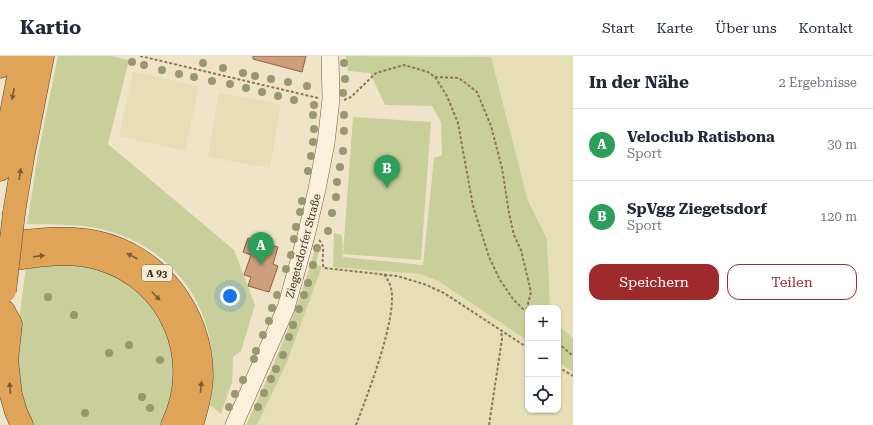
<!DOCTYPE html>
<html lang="de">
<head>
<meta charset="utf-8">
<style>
  :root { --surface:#fff; --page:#f2f2f3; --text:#1f2937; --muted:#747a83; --line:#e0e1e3; --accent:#9e2a2b }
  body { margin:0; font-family:"Roboto Serif",serif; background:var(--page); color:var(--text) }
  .controls { position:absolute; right:12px; bottom:12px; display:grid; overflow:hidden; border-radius:8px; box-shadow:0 1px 3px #0004 }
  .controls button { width:36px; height:36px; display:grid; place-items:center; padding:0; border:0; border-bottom:1px solid var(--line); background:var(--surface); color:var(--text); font:20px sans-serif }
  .you { position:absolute; left:230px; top:240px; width:14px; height:14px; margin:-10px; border:3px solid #fff; border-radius:50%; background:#1a73e8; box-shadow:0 0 0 6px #1a73e833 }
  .badge { display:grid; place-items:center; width:26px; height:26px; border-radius:50%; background:var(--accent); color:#fff; font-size:13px; font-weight:700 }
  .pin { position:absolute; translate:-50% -33px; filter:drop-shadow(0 1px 2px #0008) }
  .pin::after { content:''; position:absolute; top:21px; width:14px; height:12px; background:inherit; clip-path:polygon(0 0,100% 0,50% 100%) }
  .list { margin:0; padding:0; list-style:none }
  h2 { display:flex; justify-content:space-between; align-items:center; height:52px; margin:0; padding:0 16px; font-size:17px }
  h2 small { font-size:13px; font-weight:400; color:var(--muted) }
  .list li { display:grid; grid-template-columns:26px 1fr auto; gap:12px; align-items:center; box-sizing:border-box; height:72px; padding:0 16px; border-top:1px solid var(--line) }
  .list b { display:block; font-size:15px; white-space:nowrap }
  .list p { margin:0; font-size:13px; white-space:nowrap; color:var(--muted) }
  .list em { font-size:13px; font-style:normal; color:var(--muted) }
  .actions { display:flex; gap:8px; padding:12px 16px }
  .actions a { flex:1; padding:9px 0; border:1px solid var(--accent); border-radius:12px; text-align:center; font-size:14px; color:var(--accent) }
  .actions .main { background:var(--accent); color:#fff }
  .icon { flex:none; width:22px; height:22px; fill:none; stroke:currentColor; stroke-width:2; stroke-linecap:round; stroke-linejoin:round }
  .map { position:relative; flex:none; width:573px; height:369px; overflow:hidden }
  header { display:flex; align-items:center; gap:24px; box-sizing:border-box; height:56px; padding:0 20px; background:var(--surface); border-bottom:1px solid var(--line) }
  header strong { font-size:19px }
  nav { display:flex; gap:22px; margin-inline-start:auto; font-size:14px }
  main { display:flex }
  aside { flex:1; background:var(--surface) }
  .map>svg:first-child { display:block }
  .farmland { fill:#e6deb5 }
  .green { fill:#c9cf9b }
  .building { fill:#cf9f7d; stroke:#8d5f41 }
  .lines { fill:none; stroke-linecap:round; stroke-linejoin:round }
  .secondary-casing { stroke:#6f573f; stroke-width:18 }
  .highway-casing { stroke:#5b4430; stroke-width:23 }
  .path { stroke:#8d765c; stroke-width:2; stroke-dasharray:3 2; stroke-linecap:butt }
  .secondary { stroke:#faf1dc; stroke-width:17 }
  .highway { stroke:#e0a458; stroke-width:22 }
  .highway-bridge-casing { stroke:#5b4430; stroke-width:23; stroke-linecap:butt }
  .highway-bridge { stroke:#e0a458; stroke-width:22 }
  .tree { fill:#96986f }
  .oneway { fill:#7e5d36 }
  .labels { text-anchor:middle; stroke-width:4; stroke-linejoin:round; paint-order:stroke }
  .shield { fill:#f7eed8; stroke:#756857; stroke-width:1 }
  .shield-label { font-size:10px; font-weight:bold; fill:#3d2e20 }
  .street-label { font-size:11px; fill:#3d2e20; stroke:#f7eed8 }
</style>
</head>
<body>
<header>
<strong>Kartio</strong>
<nav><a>Start</a><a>Karte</a><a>Über uns</a><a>Kontakt</a></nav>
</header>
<main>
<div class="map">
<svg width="573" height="369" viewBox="0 0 573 369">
  <rect width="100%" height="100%" fill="#f0e4c8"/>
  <path class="farmland" d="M461 0H573V282L558 269V252H550L547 183Z
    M133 16 199 30 185 95 119 80Z
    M219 37 281 48 270 112 208 101Z
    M322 210 421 217 440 226 528 285V354H558V306L573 316V369H257L287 306Z"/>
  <path class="green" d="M58 0H111L129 4 108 88 234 194 255 249 241 295 233 301 232 326 221 358 210 349C225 271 187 198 109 175 82 167 54 169 27 168L38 98Z
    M346 0 491 1 527 142 547 183 550 252H528V285L440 226 421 218 333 211 334 177 342 179 343 201 423 209 434 102 442 99 441 66 432 50 385 49 370 17 348 15Z
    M353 61 431 66 421 204 343 198Z
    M316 189 320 190 316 209 322 210 287 306 257 369H246C274 309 299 253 316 189Z
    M57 207 91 209 116 218 151 246 172 280 177 327 165 369H28L14 303 26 210Z
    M558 269 573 282V316L558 306Z"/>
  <path class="building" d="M253 0H306L302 16 253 3Z
    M248 182 278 191 273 208 278 210 269 236 248 230 251 221 244 219 251 199 243 196Z"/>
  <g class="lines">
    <g class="secondary-casing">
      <path id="secondary" d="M234 369 286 252 306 180 317 133 326 87 331 43 330 0"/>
    </g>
    <g class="highway-casing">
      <path id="highway" d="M0 11 6 0
        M0 114 22 0
        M14 157 23 102 43 0
        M0 188C32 184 65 179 97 186 158 199 202 257 202 319 202 336 197 353 192 369
        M0 205C32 201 68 193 100 203 171 224 204 303 172 369
        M4 255 11 268 7 304 11 339 16 356 22 369"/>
    </g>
    <path class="path" d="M140 0 318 42
      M435 21 459 22 477 36 491 70 502 112 509 157 514 179 521 194 531 236 526 256
      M344 44 351 41 376 17 404 9 428 16 435 21 447 40 458 67 473 150 489 201 500 224 513 243 528 258
      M319 184C327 191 320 203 324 212L397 220 424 228 444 237 528 292
      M558 287 573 300
      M558 311 573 320
      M356 369C367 340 398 261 391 232 390 227 387 223 384 218
      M489 369 502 283 501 274"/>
    <use href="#secondary" class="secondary"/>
    <use href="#highway" class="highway"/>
    <g class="highway-bridge-casing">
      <path id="highway-bridge" d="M5 235 14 157"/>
    </g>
    <use href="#highway-bridge" class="highway-bridge"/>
  </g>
  <g class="tree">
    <circle cx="132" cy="6" r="4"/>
    <circle cx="203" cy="7" r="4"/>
    <circle cx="344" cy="7" r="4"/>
    <circle cx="144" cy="9" r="4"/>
    <circle cx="223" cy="12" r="4"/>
    <circle cx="162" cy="14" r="4"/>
    <circle cx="243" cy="17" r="4"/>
    <circle cx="179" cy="18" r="4"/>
    <circle cx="255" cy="20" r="4"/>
    <circle cx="194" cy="21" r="4"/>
    <circle cx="271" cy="23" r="4"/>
    <circle cx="345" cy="23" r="4"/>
    <circle cx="212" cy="25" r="4"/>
    <circle cx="288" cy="26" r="4"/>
    <circle cx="230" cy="28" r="4"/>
    <circle cx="307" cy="30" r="4"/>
    <circle cx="246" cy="32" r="4"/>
    <circle cx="262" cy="36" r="4"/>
    <circle cx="343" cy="37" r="4"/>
    <circle cx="278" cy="40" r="4"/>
    <circle cx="294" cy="44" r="4"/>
    <circle cx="314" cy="49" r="4"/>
    <circle cx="313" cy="59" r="4"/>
    <circle cx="344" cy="59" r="4"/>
    <circle cx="314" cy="73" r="4"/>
    <circle cx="344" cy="75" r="4"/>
    <circle cx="313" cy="86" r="4"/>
    <circle cx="343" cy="95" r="4"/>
    <circle cx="311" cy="100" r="4"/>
    <circle cx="340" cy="111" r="4"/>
    <circle cx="308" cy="115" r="4"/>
    <circle cx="337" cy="126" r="4"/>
    <circle cx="336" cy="141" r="4"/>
    <circle cx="302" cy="145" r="4"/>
    <circle cx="300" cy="156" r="4"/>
    <circle cx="332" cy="157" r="4"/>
    <circle cx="296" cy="171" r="4"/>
    <circle cx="328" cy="175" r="4"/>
    <circle cx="294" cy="183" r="4"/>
    <circle cx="317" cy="192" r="4"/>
    <circle cx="291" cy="199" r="4"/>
    <circle cx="313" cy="209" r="4"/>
    <circle cx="286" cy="213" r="4"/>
    <circle cx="308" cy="227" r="4"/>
    <circle cx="277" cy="239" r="4"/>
    <circle cx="304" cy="239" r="4"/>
    <circle cx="48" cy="241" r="4"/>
    <circle cx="272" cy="252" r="4"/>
    <circle cx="299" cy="253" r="4"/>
    <circle cx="74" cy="259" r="4"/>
    <circle cx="269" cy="265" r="4"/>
    <circle cx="293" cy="269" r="4"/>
    <circle cx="263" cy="279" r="4"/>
    <circle cx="289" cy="281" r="4"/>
    <circle cx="129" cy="289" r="4"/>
    <circle cx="256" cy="295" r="4"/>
    <circle cx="109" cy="297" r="4"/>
    <circle cx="283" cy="299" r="4"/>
    <circle cx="254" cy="303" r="4"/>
    <circle cx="160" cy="304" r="4"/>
    <circle cx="276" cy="313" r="4"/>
    <circle cx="271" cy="323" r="4"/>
    <circle cx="243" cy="324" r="4"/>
    <circle cx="264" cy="337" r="4"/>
    <circle cx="235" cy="338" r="4"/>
    <circle cx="142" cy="341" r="4"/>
    <circle cx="229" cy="351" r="4"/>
    <circle cx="258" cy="351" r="4"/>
    <circle cx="150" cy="352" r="4"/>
    <circle cx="85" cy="357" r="4"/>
  </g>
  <defs><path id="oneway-solid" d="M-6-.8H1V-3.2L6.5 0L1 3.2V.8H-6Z"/></defs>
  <g class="oneway">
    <use href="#oneway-solid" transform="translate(13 38) rotate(101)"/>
    <use href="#oneway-solid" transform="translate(20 118) rotate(-81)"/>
    <use href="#oneway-solid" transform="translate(39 200) rotate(-7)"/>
    <use href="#oneway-solid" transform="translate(132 200) rotate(-152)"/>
    <use href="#oneway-solid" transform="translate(156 240) rotate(46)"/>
    <use href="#oneway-solid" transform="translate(201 331) rotate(-83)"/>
    <use href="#oneway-solid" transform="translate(10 332) rotate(-95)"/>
  </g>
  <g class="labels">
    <rect class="shield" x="142" y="209" width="30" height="16" rx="3"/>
    <g class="shield-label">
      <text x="157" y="221">A 93</text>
    </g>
    <g class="street-label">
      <text transform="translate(303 190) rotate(-75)" y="4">Ziegetsdorfer Straße</text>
    </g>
  </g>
</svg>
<div class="controls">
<button>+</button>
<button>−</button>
<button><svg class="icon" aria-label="locate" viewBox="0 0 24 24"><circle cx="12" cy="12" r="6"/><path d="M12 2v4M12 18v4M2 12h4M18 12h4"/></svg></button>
</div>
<div class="you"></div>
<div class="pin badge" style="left:261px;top:209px;background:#2e9e5b">A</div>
<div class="pin badge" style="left:387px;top:132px;background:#2e9e5b">B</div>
</div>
<aside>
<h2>In der Nähe<small>2 Ergebnisse</small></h2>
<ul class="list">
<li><span class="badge" style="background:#2e9e5b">A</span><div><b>Veloclub Ratisbona</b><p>Sport</p></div><em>30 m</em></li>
<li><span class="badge" style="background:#2e9e5b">B</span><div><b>SpVgg Ziegetsdorf</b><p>Sport</p></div><em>120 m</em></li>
</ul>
<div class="actions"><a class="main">Speichern</a><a>Teilen</a></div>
</aside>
</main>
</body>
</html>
